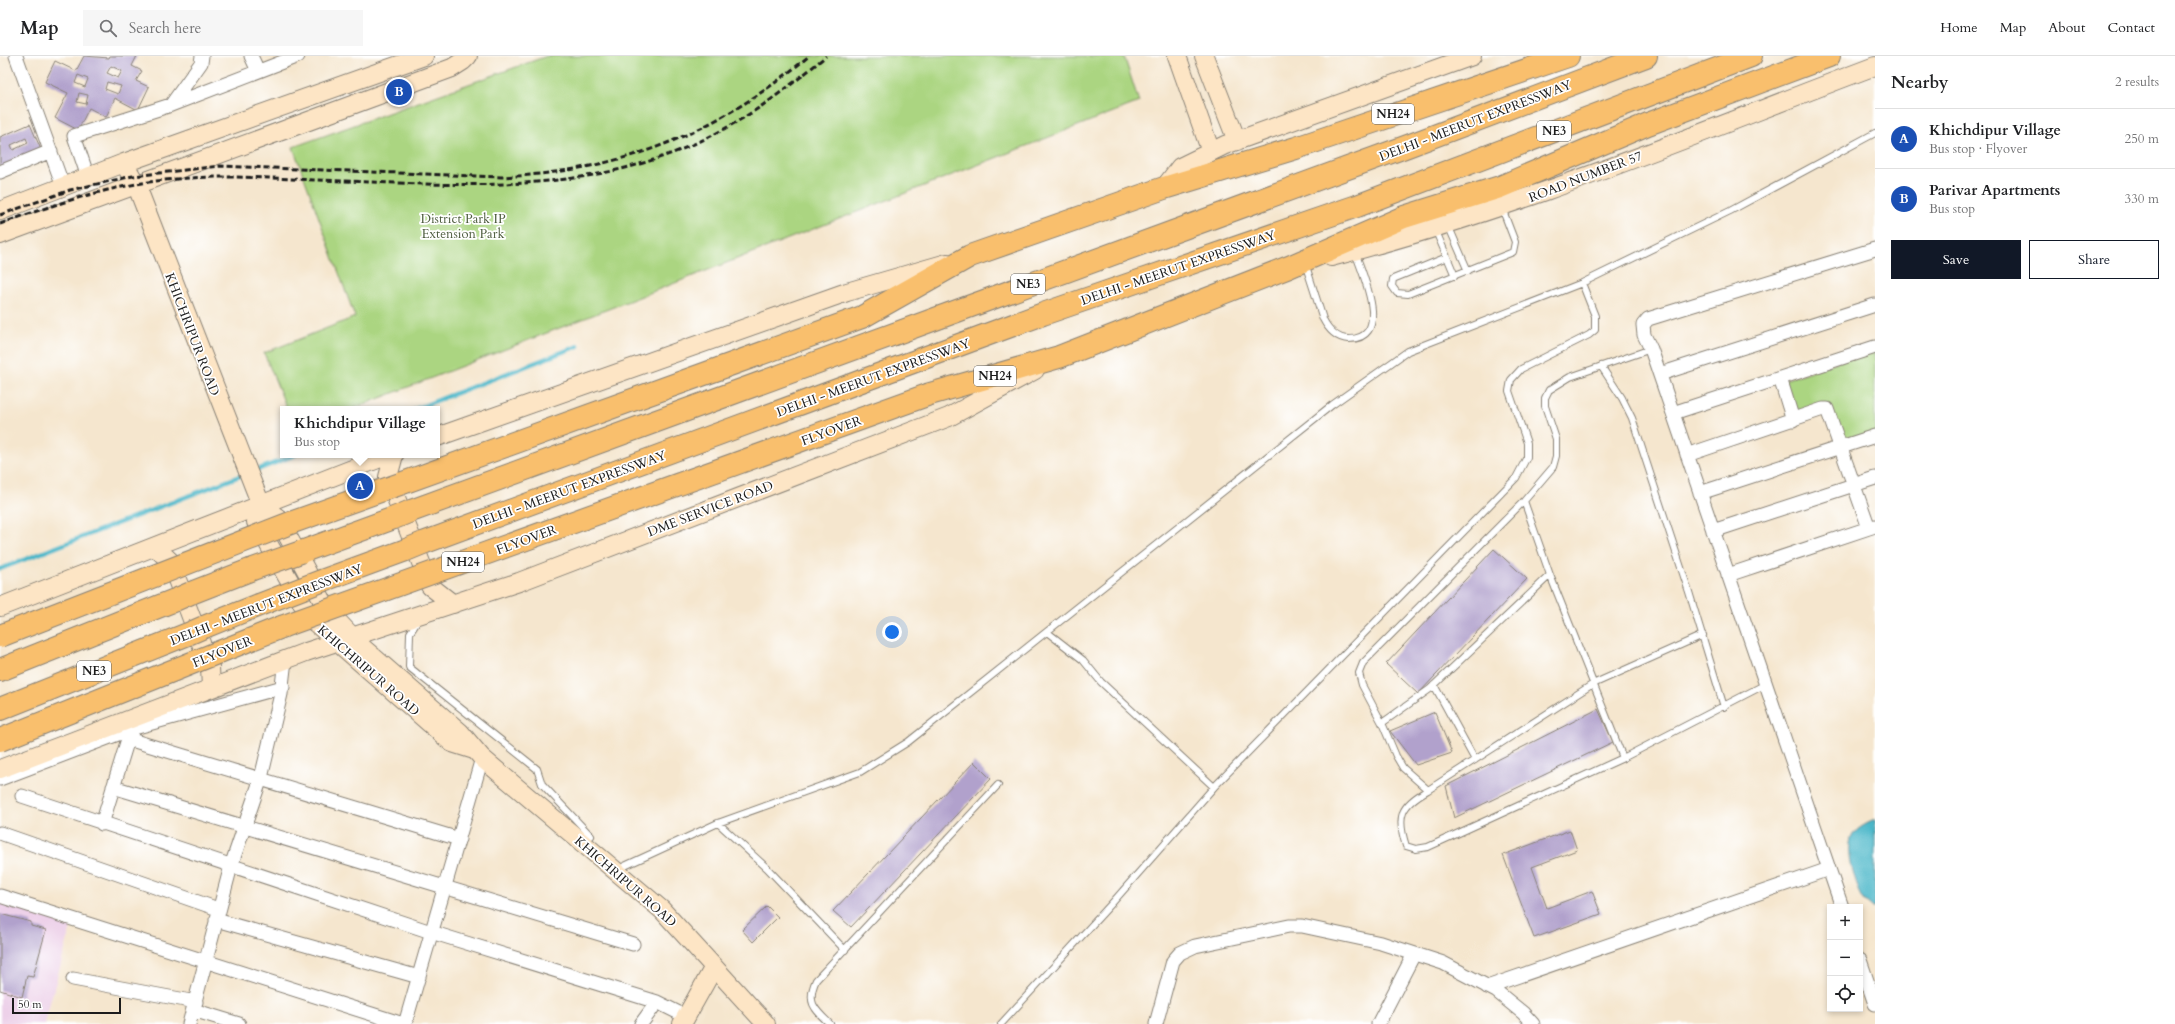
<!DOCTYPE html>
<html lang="en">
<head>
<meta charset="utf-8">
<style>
  :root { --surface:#fff; --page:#f6f6f6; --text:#202124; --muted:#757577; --line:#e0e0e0; --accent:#111827 }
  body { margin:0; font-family:Cardo,serif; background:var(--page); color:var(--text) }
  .controls { position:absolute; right:12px; bottom:12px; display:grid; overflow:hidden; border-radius:0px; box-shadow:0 2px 6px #0003 }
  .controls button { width:36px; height:36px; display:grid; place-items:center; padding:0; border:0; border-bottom:1px solid var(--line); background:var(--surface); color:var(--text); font:20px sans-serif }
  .scale { position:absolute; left:12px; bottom:10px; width:109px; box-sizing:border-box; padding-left:4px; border:2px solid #1c1c1c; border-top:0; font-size:11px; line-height:14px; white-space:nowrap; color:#1c1c1c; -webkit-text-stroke:3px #fff; paint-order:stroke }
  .you { position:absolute; left:892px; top:576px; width:14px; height:14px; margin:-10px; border:3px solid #fff; border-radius:50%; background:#1a73e8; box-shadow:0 0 0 6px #1a73e833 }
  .badge { display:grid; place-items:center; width:26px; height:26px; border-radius:50%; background:var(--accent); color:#fff; font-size:13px; font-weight:700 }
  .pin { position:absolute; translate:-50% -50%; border:2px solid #fff; box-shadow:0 1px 4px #0006 }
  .popup { position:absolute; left:280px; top:350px; width:160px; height:52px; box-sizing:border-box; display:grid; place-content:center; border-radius:0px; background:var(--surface); filter:drop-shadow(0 1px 3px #0005); font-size:13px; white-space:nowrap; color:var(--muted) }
  .popup b { font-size:15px; color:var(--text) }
  .popup::after { content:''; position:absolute; left:50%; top:100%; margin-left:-8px; border:8px solid transparent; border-top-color:var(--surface) }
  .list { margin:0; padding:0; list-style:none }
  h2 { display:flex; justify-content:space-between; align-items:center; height:52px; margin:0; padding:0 16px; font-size:17px }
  h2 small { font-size:13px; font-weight:400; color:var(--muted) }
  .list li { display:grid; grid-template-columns:26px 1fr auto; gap:12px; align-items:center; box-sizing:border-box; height:60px; padding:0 16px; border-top:1px solid var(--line) }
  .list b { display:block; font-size:15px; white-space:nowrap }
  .list p { margin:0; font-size:13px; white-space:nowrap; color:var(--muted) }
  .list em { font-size:13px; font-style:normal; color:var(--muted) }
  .actions { display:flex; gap:8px; padding:12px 16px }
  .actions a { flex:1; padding:9px 0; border:1px solid var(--accent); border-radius:0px; text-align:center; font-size:14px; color:var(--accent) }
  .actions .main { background:var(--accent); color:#fff }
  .icon { flex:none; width:22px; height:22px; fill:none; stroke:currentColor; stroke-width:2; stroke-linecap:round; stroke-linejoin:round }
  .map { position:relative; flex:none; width:1875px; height:968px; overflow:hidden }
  header { display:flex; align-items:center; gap:24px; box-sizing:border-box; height:56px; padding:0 20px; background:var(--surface); border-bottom:1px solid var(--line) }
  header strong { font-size:19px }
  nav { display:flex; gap:22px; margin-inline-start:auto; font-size:14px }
  .search { width:280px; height:36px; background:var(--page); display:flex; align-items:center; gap:10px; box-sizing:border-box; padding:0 14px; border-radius:0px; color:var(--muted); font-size:15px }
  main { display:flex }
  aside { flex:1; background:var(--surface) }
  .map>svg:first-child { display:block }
  .built { fill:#edd1e9 }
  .green { fill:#abd581; stroke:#64784e }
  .water { fill:#4cb7c9; stroke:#346a72 }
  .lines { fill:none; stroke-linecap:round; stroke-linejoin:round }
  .stream { stroke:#4cb7c9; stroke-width:4.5 }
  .building { fill:#b1a1cc; fill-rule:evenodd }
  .lane-casing { stroke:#888175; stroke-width:8 }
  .street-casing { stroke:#888175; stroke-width:15 }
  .secondary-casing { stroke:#888175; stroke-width:20 }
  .highway-casing { stroke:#888175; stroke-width:24 }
  .lane { stroke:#fff; stroke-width:6 }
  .street { stroke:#fff; stroke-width:13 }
  .secondary { stroke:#fde5c5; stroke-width:18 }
  .highway { stroke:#f9bf6d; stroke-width:22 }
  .rail { stroke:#1c1c1c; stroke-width:3; stroke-dasharray:6 3; stroke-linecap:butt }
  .highway-bridge-casing { stroke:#888175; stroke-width:24; stroke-linecap:butt }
  .highway-bridge { stroke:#f9bf6d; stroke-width:22 }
  .labels { text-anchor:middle; stroke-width:3.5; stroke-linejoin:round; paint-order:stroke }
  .shield { fill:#fff; stroke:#606060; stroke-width:1 }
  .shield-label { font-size:12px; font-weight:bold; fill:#1c1c1c }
  .street-label { font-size:13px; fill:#1c1c1c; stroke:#fff }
  .park-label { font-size:13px; fill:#4e5d3f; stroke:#fff }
</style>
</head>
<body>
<header>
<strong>Map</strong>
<div class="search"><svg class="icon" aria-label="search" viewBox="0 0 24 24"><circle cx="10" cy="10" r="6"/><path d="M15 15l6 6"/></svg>Search here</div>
<nav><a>Home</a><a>Map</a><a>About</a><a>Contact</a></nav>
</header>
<main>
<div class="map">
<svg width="1875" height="968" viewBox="0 0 1875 968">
  <rect width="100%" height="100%" fill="#fff"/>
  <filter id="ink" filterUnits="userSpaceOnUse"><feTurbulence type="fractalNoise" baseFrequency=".025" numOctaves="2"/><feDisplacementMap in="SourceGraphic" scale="8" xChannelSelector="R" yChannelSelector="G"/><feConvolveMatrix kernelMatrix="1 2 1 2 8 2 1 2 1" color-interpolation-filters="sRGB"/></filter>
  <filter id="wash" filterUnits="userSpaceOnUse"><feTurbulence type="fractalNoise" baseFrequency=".012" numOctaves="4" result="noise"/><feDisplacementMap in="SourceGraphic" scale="16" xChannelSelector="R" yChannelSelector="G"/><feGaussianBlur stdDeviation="0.9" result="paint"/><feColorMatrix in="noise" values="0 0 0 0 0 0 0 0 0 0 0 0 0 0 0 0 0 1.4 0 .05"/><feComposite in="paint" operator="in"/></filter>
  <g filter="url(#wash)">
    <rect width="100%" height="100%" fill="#f5e6ce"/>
    <path class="built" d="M0 841 74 861 44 968H0Z"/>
    <path class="green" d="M547 0H1124L1139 46 352 353H287L264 297 355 261 293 91Z
      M1875 293V377L1842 388 1829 349 1796 360 1784 324Z"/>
    <path class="water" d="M1875 764V852L1873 853C1870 850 1866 847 1864 844 1856 832 1846 798 1851 783 1853 774 1867 767 1875 764Z"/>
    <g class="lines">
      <path class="stream" d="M415 353 578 290
        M252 416 295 399
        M0 513 245 418"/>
    </g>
    <g id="blocks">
      <path class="building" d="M84 0 109 2 110 0H137L132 10 142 15 136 25 149 31 138 54 115 42 106 61 89 52 78 74 55 62 68 37 45 26 55 5 76 15ZM111 10 122 15 118 22 107 17ZM78 19 88 23 85 31 75 27ZM107 26 121 30 118 38 105 33ZM79 37 88 39 86 48 77 46Z
        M30 68 42 96 0 114V81ZM26 82 28 87 13 94 11 89Z
        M1494 493 1527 523 1418 638 1386 608Z
        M1598 653 1613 686 1454 762 1446 730Z
        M1435 656 1452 697 1416 709 1390 675Z
        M974 706 991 723 851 871 833 855Z
        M1570 774 1577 794 1532 811 1547 852 1592 835 1601 858 1534 882 1503 799Z
        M767 850 778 861 753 886 742 874Z
        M0 858 31 866V870L46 874 33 921 27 920 22 941 0 934Z"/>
    </g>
  </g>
  <g filter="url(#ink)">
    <use href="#blocks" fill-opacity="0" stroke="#888175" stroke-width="1"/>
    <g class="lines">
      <g class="lane-casing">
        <path id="lane" d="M1448 169 1468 215
          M1435 173 1447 201 1393 223 1392 230 1397 237 1408 238 1513 196 1515 186 1502 152
          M1447 201 1455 220
          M1305 207 1323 263C1328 273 1337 283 1349 283 1393 283 1362 217 1355 196
          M1601 310 1622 342 1632 362 1689 536 1724 651
          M1524 445 1550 519 1623 702 1428 791 1416 793 1406 790C1396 760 1401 749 1428 734L1403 712 1396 700 1382 667 1362 629 1359 617 1363 607 1524 445 1553 411 1556 400V383L1545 350V342L1549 334 1570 321 1651 293
          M419 563 410 577 409 611 537 713 542 728 591 780
          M1047 576 1083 604 1101 626 1214 731
          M1434 629 1475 704
          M1382 667 1430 633 1550 519
          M1623 702 1766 628
          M1428 734 1593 628 1703 579
          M718 767 767 812 845 894
          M616 814 718 767 860 716 908 686 1332 349 1408 295 1582 227 1730 155 1875 77
          M830 968C814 953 806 946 816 924L998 729
          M1001 968 1113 846 1214 731 1516 422 1527 401V387L1509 335 1511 324 1521 313 1589 279 1595 274V260L1582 227"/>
      </g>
      <g class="street-casing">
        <path id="street" d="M16 0 63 130
          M251 0 258 15
          M171 49 201 7 202 0
          M0 116 51 95
          M88 121 74 80 171 49 298 0
          M1660 318 1875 249
          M1780 322 1793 364
          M1673 357 1875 291
          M1687 399 1823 353H1827L1869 472
          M1700 437 1875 380
          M1713 475 1875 422
          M1728 519 1875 470
          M128 683 459 783
          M0 723 134 672 283 631
          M113 731 633 888
          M22 740 431 876 657 946 687 961
          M102 768 128 683 132 676
          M0 777 218 853
          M0 840 403 968
          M1842 851 1651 293 1644 279 1643 269 1648 263 1875 193
          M216 864 419 921
          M1860 904 1875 948
          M73 923 196 946
          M1487 931 1829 813
          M193 954 239 968
          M189 968 231 810 261 722 281 638 285 604
          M405 968 482 702
          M641 968 657 946
          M1156 968 1173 905 1180 897 1195 890 1289 870H1302L1381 887 1443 907 1496 935 1523 957 1533 968
          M1378 968 1414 898"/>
      </g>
      <g class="secondary-casing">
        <path id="secondary" d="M1177 0 1211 96
          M1204 0 1237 85
          M124 107 136 128 261 449 278 462 328 555 362 591 460 676 482 702 662 854 766 968
          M1164 132 1180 111 1225 89 1472 0
          M0 155 124 107 424 0
          M0 179 452 12 463 5 468 0
          M1331 201C1517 154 1695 78 1875 10
          M437 381 847 236 947 207
          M394 399 388 421 430 530 453 548
          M261 449 257 457 256 466 311 563 452 687 474 694
          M155 491 170 505 210 611 211 632
          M0 551 388 399
          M0 713 306 596 519 526 949 361 1035 314
          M682 968 714 911"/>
      </g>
      <g class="highway-casing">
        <path id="highway" d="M930 338 1059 301 1289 211 1404 161 1500 131 1648 68 1829 0
          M400 428 862 261 970 200 1164 132 1296 92 1568 0
          M411 455 1405 91 1646 0
          M423 487 1043 258 1357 150 1751 0
          M301 496 394 462
          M324 524 406 494
          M191 537 250 514
          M204 571 259 549
          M0 614 175 544
          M0 653 188 578"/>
      </g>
      <use href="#lane" class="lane"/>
      <use href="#street" class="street"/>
      <use href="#secondary" class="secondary"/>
      <use href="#highway" class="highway"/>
      <path class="rail" d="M0 159 70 134 133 120 220 110 501 121C623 115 716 78 809 0
        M0 168C59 147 113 128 176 123 223 119 269 122 315 124 456 128 595 145 724 73 761 53 794 27 826 0"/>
      <g class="highway-bridge-casing">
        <path id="highway-bridge" d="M394 462 411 455
          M406 494 423 487
          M250 514 301 496
          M175 544 191 537
          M259 549 324 524
          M188 578 204 571
          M0 580 293 466 400 428
          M0 684 284 570 930 338"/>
      </g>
      <use href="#highway-bridge" class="highway-bridge"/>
    </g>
  </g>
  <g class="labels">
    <g class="shield">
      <rect x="1372" y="48" width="42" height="20" rx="3"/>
      <rect x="1537" y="65" width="34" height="20" rx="3"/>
      <rect x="1011" y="218" width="34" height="20" rx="3"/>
      <rect x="974" y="310" width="42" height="20" rx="3"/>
      <rect x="442" y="496" width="42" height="20" rx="3"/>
      <rect x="77" y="605" width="34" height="20" rx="3"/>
    </g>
    <g class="shield-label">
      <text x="1393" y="62">NH24</text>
      <text x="1554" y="79">NE3</text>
      <text x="1028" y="232">NE3</text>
      <text x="995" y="324">NH24</text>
      <text x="463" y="510">NH24</text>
      <text x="94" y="619">NE3</text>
    </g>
    <g class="street-label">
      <text transform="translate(1475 64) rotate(-21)" y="5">DELHI - MEERUT EXPRESSWAY</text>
      <text transform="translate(1585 120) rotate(-21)" y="5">ROAD NUMBER 57</text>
      <text transform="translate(1178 211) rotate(-19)" y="5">DELHI - MEERUT EXPRESSWAY</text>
      <text transform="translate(193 278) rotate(69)" y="5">KHICHRIPUR ROAD</text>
      <text transform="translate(873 321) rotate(-20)" y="5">DELHI - MEERUT EXPRESSWAY</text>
      <text transform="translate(831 374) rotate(-20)" y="5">FLYOVER</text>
      <text transform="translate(569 433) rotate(-20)" y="5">DELHI - MEERUT EXPRESSWAY</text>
      <text transform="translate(710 452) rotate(-21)" y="5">DME SERVICE ROAD</text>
      <text transform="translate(526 483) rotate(-20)" y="5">FLYOVER</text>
      <text transform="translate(266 548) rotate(-21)" y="5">DELHI - MEERUT EXPRESSWAY</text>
      <text transform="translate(222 595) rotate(-22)" y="5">FLYOVER</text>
      <text transform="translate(369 614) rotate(41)" y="5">KHICHRIPUR ROAD</text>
      <text transform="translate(626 825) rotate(41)" y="5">KHICHRIPUR ROAD</text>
    </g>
    <g class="park-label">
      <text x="463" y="167">District Park IP<tspan x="463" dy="15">Extension Park</tspan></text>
    </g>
  </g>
</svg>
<div class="controls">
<button>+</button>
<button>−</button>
<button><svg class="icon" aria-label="locate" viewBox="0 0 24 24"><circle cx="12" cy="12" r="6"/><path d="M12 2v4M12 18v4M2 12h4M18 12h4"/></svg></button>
</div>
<div class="scale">50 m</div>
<div class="you"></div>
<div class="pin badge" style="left:360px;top:430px;background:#1a4fb4">A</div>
<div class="popup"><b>Khichdipur Village</b>Bus stop</div>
<div class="pin badge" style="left:399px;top:36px;background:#1a4fb4">B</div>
</div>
<aside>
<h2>Nearby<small>2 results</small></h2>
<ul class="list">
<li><span class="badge" style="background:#1a4fb4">A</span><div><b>Khichdipur Village</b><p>Bus stop · Flyover</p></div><em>250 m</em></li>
<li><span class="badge" style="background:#1a4fb4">B</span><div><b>Parivar Apartments</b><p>Bus stop</p></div><em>330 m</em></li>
</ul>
<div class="actions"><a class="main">Save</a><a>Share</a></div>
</aside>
</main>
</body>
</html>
